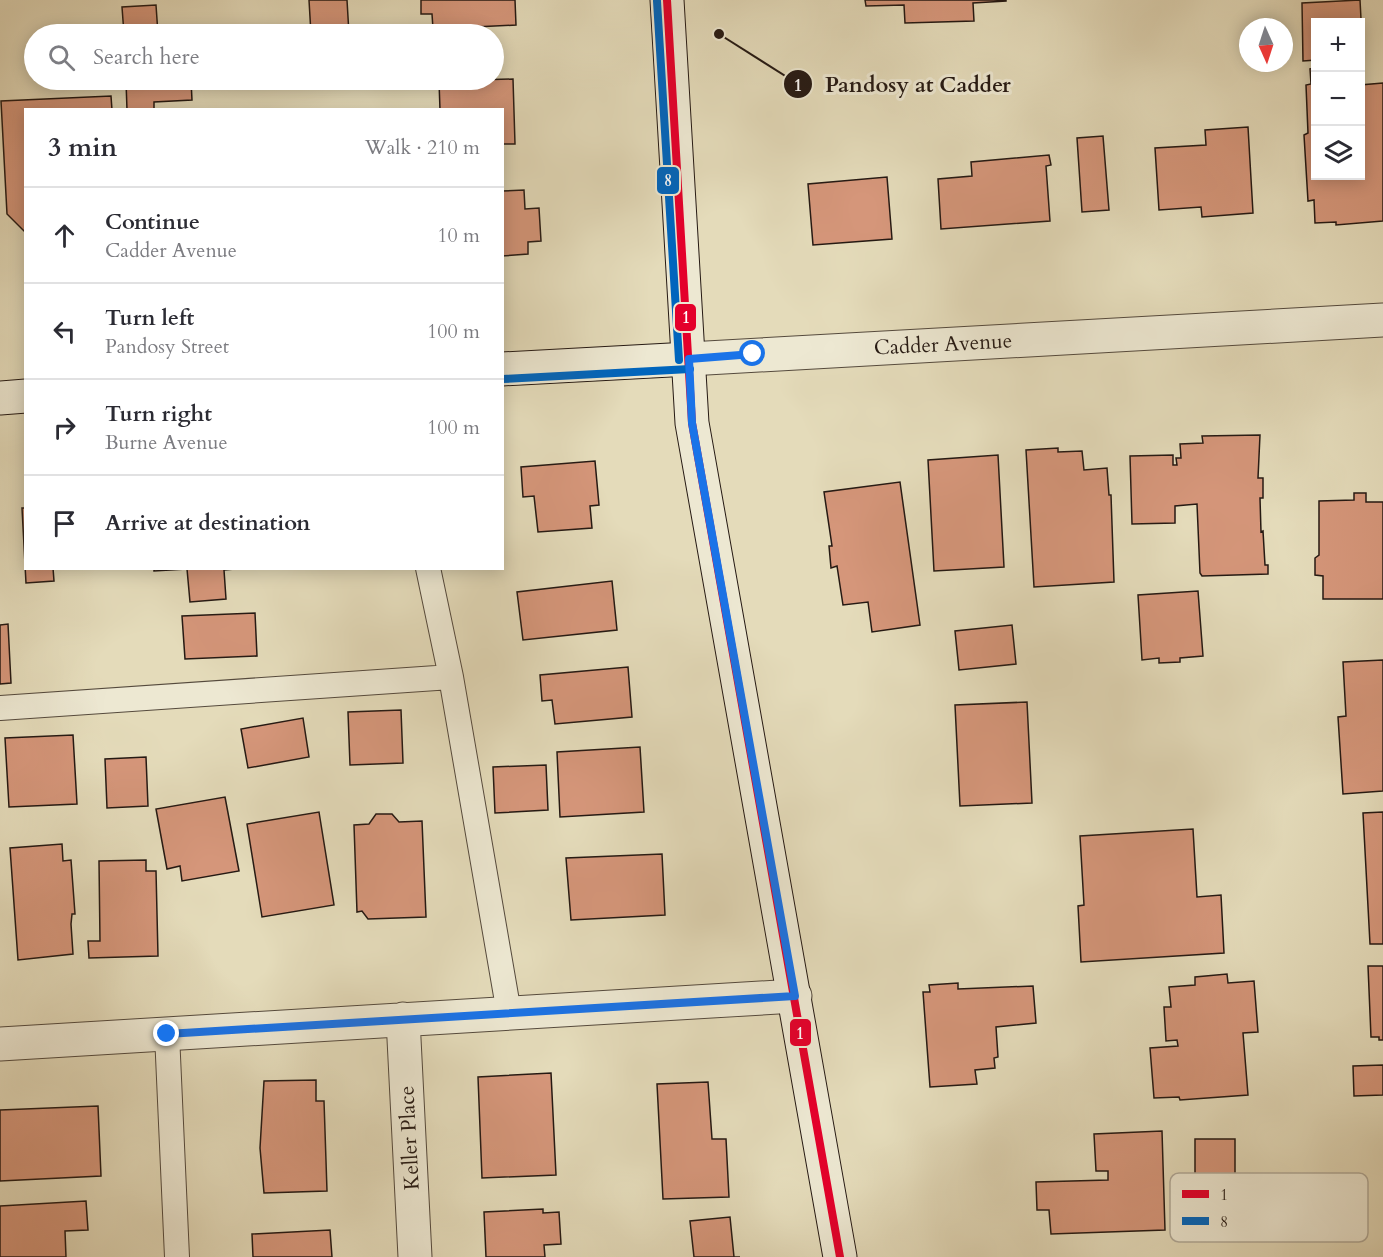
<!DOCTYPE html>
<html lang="en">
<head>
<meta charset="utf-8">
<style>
  :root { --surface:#fff; --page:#f7f7f7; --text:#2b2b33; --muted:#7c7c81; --line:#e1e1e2 }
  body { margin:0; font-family:Cardo,serif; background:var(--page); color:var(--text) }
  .controls { position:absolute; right:18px; top:18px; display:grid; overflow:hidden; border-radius:0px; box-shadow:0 3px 15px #0003 }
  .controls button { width:54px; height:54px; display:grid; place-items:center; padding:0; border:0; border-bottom:2px solid var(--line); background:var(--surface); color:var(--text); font:30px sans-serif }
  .compass { position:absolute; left:1239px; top:18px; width:54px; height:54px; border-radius:50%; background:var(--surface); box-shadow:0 3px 15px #0003; rotate:177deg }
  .stop { position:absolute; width:18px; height:18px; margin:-14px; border:4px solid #1a73e8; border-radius:50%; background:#fff }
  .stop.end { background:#1a73e8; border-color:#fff; box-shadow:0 2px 6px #0008 }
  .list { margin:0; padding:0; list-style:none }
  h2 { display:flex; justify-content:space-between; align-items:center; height:78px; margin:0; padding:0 24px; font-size:26px }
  h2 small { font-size:20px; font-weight:400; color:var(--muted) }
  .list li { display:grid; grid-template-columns:39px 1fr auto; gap:18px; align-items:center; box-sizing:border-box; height:96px; padding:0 24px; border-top:2px solid var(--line) }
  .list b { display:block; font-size:22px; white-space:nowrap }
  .list p { margin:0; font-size:20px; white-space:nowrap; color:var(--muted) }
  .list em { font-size:20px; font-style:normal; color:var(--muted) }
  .icon { flex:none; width:33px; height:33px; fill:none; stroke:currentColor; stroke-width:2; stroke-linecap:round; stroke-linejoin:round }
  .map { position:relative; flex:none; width:1383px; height:1257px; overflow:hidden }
  .search { position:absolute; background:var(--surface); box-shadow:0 3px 15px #0003; left:24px; top:24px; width:480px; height:66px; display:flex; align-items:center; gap:15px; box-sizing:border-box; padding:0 21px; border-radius:33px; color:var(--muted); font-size:22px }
  .panel { position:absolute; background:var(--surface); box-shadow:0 3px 15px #0003; left:24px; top:108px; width:480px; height:462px; border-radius:0px }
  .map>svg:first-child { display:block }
  .building { fill:#d5967a; stroke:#251913; stroke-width:1.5 }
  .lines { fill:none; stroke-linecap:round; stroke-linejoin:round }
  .lane-casing { stroke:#554a3d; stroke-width:26 }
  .street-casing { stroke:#554a3d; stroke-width:35 }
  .secondary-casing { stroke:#251913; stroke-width:35 }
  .lane { stroke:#ede8d2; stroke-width:24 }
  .street { stroke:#ede8d2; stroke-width:33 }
  .secondary { stroke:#ede8d2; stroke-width:33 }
  .bus-1-casing { stroke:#ede8d2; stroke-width:12 }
  .bus-2-casing { stroke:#ede8d2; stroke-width:12 }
  .bus-1 { stroke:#e4002b; stroke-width:8 }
  .bus-2 { stroke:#0065bd; stroke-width:8 }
  .route { stroke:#1a73e8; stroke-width:8 }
  .labels { text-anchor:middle; stroke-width:6; stroke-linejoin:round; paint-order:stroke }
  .street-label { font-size:21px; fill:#251913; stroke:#ede8d2 }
  .key { fill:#ede8d2; stroke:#b1aa99; stroke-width:1.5 }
  .key-label { font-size:16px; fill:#251913 }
  .leader { fill:none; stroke:#251913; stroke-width:2 }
  .callout-dot { fill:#251913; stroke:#ede8d2; stroke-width:2 }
  .mark-label { font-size:18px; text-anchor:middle; font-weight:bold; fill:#fff }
  .callout-label { font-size:22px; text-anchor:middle; font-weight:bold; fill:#251913; stroke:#ede8d2; stroke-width:6; stroke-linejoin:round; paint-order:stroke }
  .line-badge { stroke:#ede8d2; stroke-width:2 }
  .badge-label { font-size:16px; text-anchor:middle; font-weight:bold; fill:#fff }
</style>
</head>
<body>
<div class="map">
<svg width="1383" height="1257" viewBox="0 0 1383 1257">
  <rect width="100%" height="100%" fill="#e4dbba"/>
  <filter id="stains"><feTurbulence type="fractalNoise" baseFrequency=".00333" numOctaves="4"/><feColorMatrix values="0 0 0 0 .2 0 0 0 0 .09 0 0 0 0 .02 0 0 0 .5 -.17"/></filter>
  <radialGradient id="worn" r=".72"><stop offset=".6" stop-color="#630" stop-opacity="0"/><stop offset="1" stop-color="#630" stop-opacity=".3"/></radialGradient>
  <path class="building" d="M309 0H347L349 34H311Z
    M421 0H515L516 25 433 29 432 14H421Z
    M865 0H1006V1L973 3 974 21 905 23 904 5 866 6Z
    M1360 0 1363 57 1360 58V22H1316V60L1303 61 1302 3Z
    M156 5 158 34H124L122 7Z
    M1316 68V176H1360V85L1383 83V221L1336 225V222L1315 223 1314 200 1308 201 1304 135 1308 133 1306 85 1311 84 1310 69Z
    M513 79 515 144H502V110H440L439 81Z
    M150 80H191L192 100 154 102V110H127L126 81Z
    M111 96 112 110H26V233L7 214 1 101Z
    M1248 127 1253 213 1202 217 1201 207 1159 210 1155 148 1206 145 1205 130Z
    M1103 136 1109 210 1082 212 1077 138Z
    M1049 155 1051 165 1046 166 1050 221 941 229 938 179 972 176 971 162Z
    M887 177 892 239 813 245 808 184Z
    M524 190 525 209 539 208 541 241 528 242V254L502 256V191Z
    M1260 435 1258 478H1263V498H1260L1261 532 1263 531 1265 565H1268V574L1202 576 1200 573 1197 504 1175 506V523L1132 524 1130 456 1173 455V465H1177L1176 458H1181L1180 444 1203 443 1202 436Z
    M1058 448V452L1082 451 1084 470 1107 468 1109 495H1111L1114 582 1034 587 1026 450Z
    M998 455 1004 567 934 571 928 460Z
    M595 461 599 505 590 506 592 528 538 532 534 496 523 497 521 467Z
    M900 482 920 625 872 632 868 602 843 605 837 566 831 568 829 546H832L824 492Z
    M1354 493H1366V502H1383V599H1323V576L1315 575V558L1319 555V501L1354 500Z
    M22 508H26V568H53L54 581 26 583Z
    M154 568H246L224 570 226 599 190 602 187 569 154 571Z
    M612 581 617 630 523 640 517 592Z
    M1198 591 1203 656 1180 658V662L1159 663V658L1142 660 1138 595Z
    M255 613 257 656 185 659 182 616Z
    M8 624 11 683 0 684V625Z
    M1012 625 1016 664 959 670 955 631Z
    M1383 660V791L1343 794 1338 717 1346 716 1343 662Z
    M628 667 632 717 555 724 552 700 542 701 540 675Z
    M1027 702 1032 803 960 806 955 705Z
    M401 710 403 763 350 765 348 712Z
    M303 718 309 757 248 768 241 729Z
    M73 735 77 804 9 807 5 738Z
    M640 747 644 812 560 817 557 752Z
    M146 757 148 806 107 808 105 759Z
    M546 765 548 810 495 813 493 767Z
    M225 797 239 871 182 881 180 866 167 869 156 809Z
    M319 812 334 905 262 917 247 824Z
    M1383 812V944H1370L1363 813Z
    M376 814H392L399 822 422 821 426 917 368 919 362 911 357 912 354 825 369 824Z
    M1193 829 1197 897 1221 895 1224 953 1081 962 1078 906 1084 905 1080 836Z
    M62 844 63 861 71 860 75 914H72L71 924 73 954 18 960 10 848Z
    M662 854 665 915 571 920 566 858Z
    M146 860V871H156L158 956 89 958 88 941H100L99 861Z
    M1368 966H1383V1040H1379V1037H1371Z
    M1227 974 1228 983 1254 981 1258 1032 1243 1033 1248 1095 1180 1100 1179 1097 1154 1098 1150 1048 1178 1046 1177 1040 1166 1041 1164 1007H1171L1169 987 1195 985V977Z
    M958 983V989L1033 986 1036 1023 996 1027 998 1057 994 1058 995 1068 975 1070 977 1084 930 1087 923 992H930L929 985Z
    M1383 1065V1095L1354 1096 1353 1066Z
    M551 1073 556 1175 482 1178 478 1077Z
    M316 1080V1101H324L327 1191 264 1193 260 1148 264 1081Z
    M708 1082 712 1139H726L729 1197 663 1199 657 1084Z
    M98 1106 101 1176 0 1181V1110Z
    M1162 1131 1165 1230 1051 1234 1049 1210H1037L1036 1182 1108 1180V1171H1096L1094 1134Z
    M1195 1139H1235V1191H1195Z
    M86 1201 88 1230 65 1231 66 1257H0V1206Z
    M543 1209V1213L559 1212 561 1244 544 1245 545 1257H486L484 1212Z
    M730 1217 734 1257H740H694L690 1221Z
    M330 1230 332 1257H253L252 1234Z"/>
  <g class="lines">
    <g class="lane-casing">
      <path id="lane" d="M428 568 451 677 509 1013
        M0 708 451 677
        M167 1034 177 1257"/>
    </g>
    <g class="street-casing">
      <path id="street" d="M689 359 1383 320
        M403 1019 415 1257
        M0 1044 795 996"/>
    </g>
    <g class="secondary-casing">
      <path id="secondary" d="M667 0 692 423 840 1257
        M502 369 689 359
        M0 398 26 396"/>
    </g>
    <use href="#lane" class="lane"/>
    <use href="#street" class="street"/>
    <use href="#secondary" class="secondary"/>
    <g class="bus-1-casing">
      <path id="bus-1" d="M667 0 692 423 840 1257"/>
    </g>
    <g class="bus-2-casing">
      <path id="bus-2" d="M657 1 679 360
        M503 379 690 369"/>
    </g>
    <use href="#bus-1" class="bus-1"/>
    <use href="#bus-2" class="bus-2"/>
  </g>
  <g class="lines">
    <path class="route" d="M167 1034 795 996 692 423 689 359 753 354"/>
  </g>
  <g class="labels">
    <g class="street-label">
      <text transform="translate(943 344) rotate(-3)" y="7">Cadder Avenue</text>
      <text transform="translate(409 1138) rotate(-93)" y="7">Keller Place</text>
    </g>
  </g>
  <rect x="1170" y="1173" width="198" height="69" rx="9" class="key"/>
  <rect x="1182" y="1190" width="27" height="8" fill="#e4002b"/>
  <rect x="1182" y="1217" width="27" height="8" fill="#0065bd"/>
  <g class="key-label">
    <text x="1220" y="1200">1</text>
    <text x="1220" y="1227">8</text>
  </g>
  <path class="leader" d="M719 34L798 84"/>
  <g class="callout-dot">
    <circle cx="719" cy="34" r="6"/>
    <circle cx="798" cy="84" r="15"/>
  </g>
  <g class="mark-label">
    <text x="798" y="91">1</text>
  </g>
  <g class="callout-label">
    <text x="918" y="92">Pandosy at Cadder</text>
  </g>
  <g class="line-badge">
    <rect x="656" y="166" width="24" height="29" rx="6" fill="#0065bd"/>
    <rect x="674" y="303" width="23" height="29" rx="6" fill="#e4002b"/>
    <rect x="789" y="1018" width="23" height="29" rx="6" fill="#e4002b"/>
  </g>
  <g class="badge-label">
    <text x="668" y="186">8</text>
    <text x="686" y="323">1</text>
    <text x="800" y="1039">1</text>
  </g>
  <rect width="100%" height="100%" filter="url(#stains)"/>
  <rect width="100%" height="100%" fill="url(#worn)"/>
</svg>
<div class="controls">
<button>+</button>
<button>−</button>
<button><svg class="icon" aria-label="layers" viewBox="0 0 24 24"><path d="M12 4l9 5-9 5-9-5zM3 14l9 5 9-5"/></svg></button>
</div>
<svg class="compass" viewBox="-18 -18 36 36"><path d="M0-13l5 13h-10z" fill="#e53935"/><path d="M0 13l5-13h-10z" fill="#7c7c81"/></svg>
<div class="stop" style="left:753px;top:354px"></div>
<div class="stop end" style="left:167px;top:1034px"></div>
<div class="search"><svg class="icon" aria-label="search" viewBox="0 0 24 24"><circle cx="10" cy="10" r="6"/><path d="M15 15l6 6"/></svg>Search here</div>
<section class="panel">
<h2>3 min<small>Walk · 210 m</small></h2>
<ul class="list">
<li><svg class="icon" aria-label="ahead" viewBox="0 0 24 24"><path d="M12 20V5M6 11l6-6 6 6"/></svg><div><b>Continue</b><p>Cadder Avenue</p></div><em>10 m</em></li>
<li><svg class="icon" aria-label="left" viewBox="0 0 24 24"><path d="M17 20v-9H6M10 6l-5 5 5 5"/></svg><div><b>Turn left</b><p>Pandosy Street</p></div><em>100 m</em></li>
<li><svg class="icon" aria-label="right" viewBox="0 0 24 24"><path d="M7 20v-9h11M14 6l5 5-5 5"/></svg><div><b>Turn right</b><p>Burne Avenue</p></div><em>100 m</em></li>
<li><svg class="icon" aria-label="arrive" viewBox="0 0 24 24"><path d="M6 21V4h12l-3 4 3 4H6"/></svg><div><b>Arrive at destination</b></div></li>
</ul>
</section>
</div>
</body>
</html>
